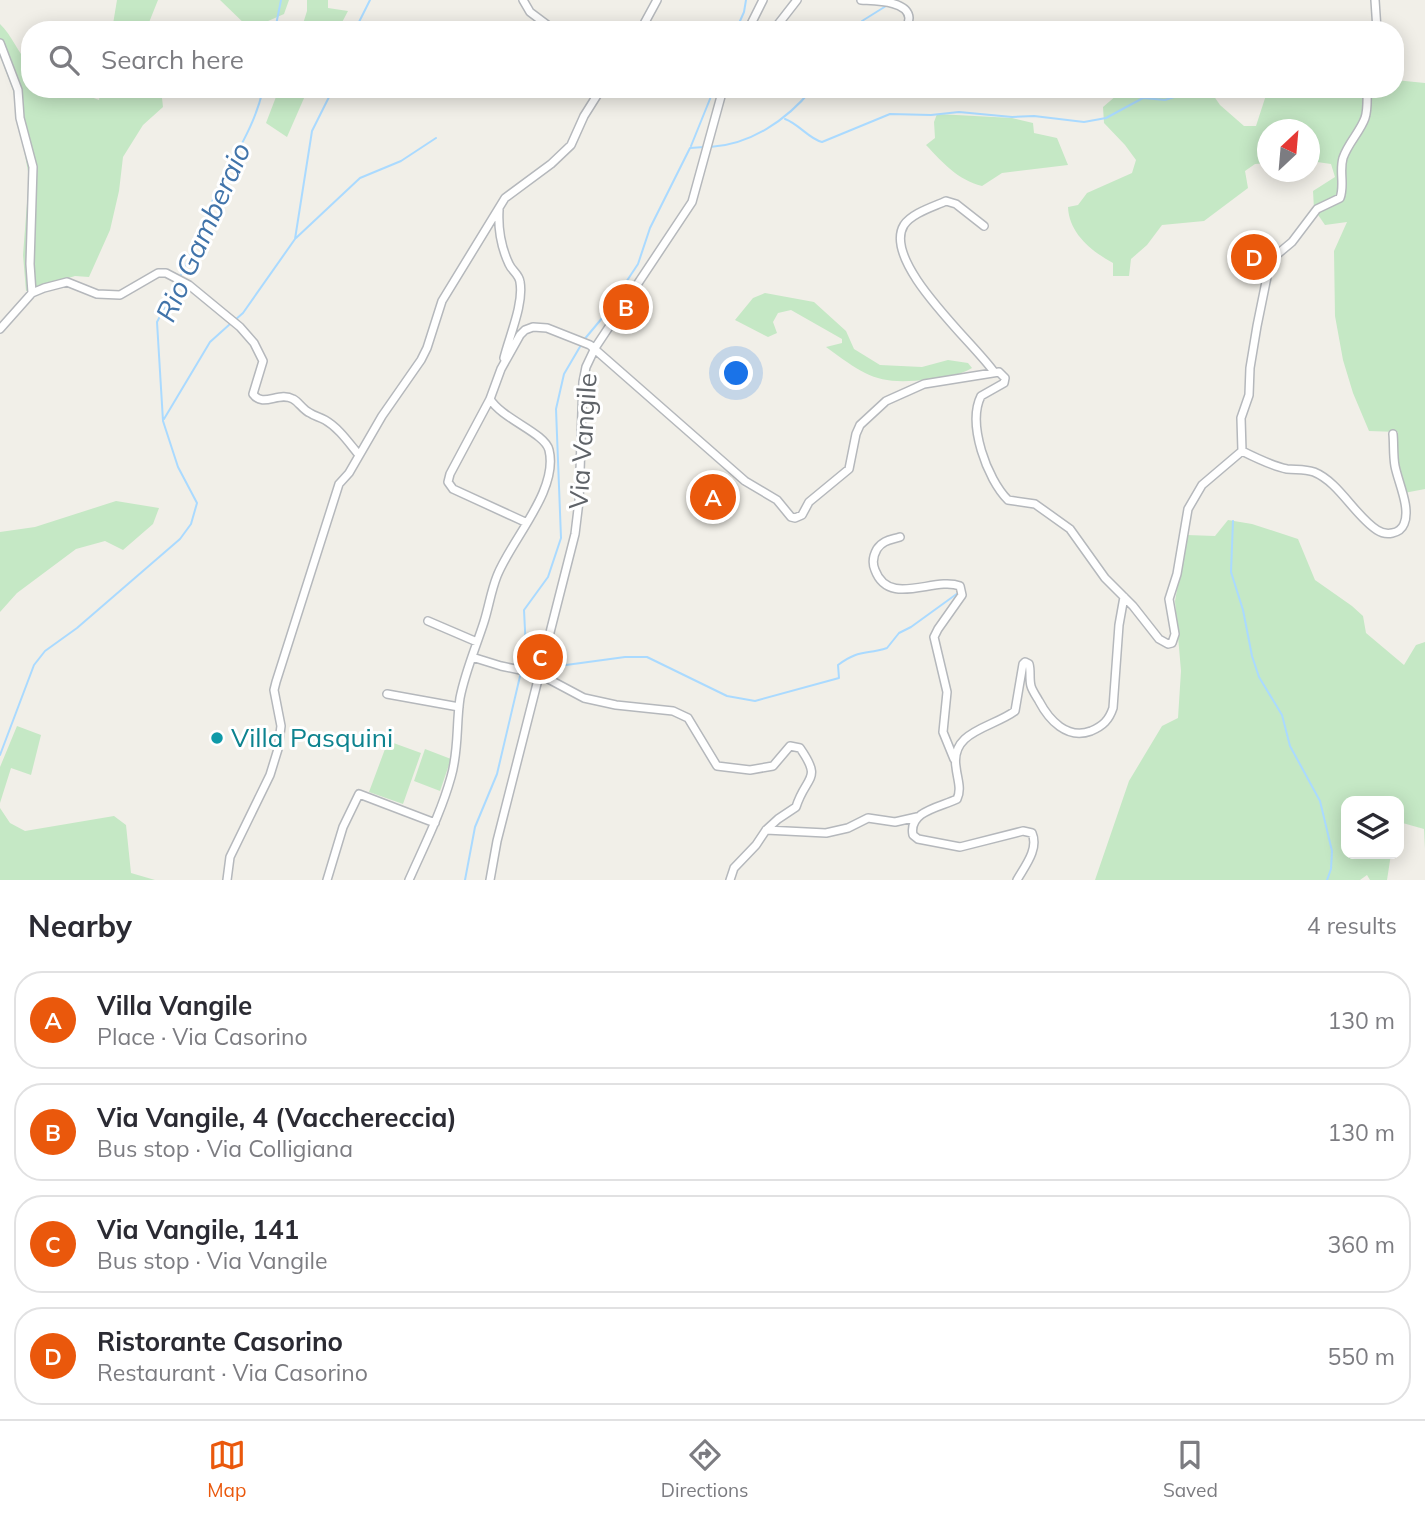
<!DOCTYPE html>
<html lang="en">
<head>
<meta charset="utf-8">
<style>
  :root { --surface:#fff; --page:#f2f2f3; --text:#2b2b33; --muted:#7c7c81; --line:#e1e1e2; --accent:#ea580c }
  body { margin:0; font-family:Mulish,sans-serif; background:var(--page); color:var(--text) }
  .controls { position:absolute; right:21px; bottom:21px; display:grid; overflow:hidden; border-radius:14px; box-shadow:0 4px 18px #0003 }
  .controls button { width:63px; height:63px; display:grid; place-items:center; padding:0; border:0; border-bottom:2px solid var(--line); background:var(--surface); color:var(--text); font:35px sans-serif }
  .compass { position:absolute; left:1257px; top:119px; width:63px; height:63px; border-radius:50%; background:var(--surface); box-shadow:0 4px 18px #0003; rotate:26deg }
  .you { position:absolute; left:737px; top:374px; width:24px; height:24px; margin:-18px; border:5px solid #fff; border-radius:50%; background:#1a73e8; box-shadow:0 0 0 10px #1a73e833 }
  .badge { display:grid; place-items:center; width:46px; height:46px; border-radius:50%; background:var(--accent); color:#fff; font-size:23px; font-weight:700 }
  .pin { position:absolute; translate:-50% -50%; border:4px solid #fff; box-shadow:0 2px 7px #0006 }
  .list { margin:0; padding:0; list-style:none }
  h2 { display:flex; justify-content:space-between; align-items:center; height:91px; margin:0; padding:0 28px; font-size:30px }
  h2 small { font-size:23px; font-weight:400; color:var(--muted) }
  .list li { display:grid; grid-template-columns:46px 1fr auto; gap:21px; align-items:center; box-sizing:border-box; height:98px; margin:0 14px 14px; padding:0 14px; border:2px solid var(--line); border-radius:28px }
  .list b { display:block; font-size:26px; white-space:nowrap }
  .list p { margin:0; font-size:23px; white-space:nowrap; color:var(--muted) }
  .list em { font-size:23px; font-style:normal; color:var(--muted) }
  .icon { flex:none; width:38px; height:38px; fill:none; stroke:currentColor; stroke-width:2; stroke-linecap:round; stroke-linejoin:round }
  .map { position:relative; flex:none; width:1425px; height:880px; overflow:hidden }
  .search { position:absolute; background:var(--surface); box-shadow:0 4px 18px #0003; left:21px; right:21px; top:21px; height:77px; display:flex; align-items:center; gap:18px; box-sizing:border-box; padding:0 24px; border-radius:28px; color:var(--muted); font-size:26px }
  .sheet { height:539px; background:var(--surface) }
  nav { display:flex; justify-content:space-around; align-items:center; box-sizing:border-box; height:98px; border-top:2px solid var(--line); background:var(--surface); font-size:19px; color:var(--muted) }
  nav a { display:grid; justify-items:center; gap:4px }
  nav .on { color:var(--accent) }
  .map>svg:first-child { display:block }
  .green { fill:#c5e8c5 }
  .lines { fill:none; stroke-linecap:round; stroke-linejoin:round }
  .stream { stroke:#aadaff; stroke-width:2 }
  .minor-casing { stroke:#b5b8bc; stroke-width:10 }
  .minor { stroke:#fff; stroke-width:7 }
  .culture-dot { fill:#0f9aa8; stroke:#fff; stroke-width:2.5 }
  .labels { text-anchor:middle; stroke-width:6; stroke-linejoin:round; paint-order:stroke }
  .street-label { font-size:26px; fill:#5f6368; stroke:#fff }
  .culture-label { font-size:26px; fill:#0d838f; stroke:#fff; text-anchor:start }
  .water-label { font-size:28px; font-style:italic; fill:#4174aa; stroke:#fff }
</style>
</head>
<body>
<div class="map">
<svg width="1425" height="880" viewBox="0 0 1425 880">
  <rect width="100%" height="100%" fill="#f1efe8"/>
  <path class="green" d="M117 0H158L146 30H112Z
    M220 0H289L284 14 250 29Z
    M307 0H328V8L348 11 338 30H301L307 11Z
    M0 24C12 35 17 52 30 65V89H70L99 100 101 89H161L163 107 143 125 123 157 119 191 110 230 89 277 75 276 26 291 23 255 29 177 13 90 0 56Z
    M1395 80 1425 83V489L1404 493 1397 460 1398 432 1369 431 1353 393 1343 360 1335 316 1334 251 1347 222 1325 225 1314 209 1313 191 1335 177 1331 164 1310 161V130H1268L1267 163 1255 164 1245 171 1248 188 1204 221 1162 225 1147 245 1131 259 1129 276H1113V263C1091 251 1069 233 1068 207L1078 205 1087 193 1132 173 1136 160 1125 145 1104 123 1103 107 1124 89H1209L1220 105 1244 126H1256L1268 89H1296L1340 95 1361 89H1395Z
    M279 89H308L287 137 266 123Z
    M937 114 1012 118 1033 123 1034 133 1057 138 1068 165 1002 173 982 186C958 180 943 163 926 145L935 138 934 122Z
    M765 293 814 302 846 331 854 349 880 365 922 367 948 360 968 363 972 368C958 376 946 377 931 379 879 386 867 377 826 347L842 343V339L791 310 778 313 773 322 777 333 768 337 735 320 753 298Z
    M116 501 159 508 153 524 123 550 105 541 76 549 17 593 0 612V532L35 527Z
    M1228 520 1252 524 1298 539 1315 580 1352 606 1363 616 1366 633 1404 665 1416 645 1425 642V849L1424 829 1399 822V801H1346V854H1391L1387 880H1370L1367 875 1360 880H1095L1129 781 1162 726 1178 718 1181 671 1175 601 1187 535 1215 536Z
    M17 726 41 735 31 775 11 768 0 803V767Z
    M388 741 421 753 403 804 369 792Z
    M425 749 451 759 440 791 414 781Z
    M0 808 10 823 25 831 114 816 126 825 131 873 155 880H0Z"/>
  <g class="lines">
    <path class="stream" d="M275 30 281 0
      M355 30 370 0
      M736 30 744 12 746 0
      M855 30 862 21 886 6
      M785 119C799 124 809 139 822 142L890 114 931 115 959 112 1012 117 1034 116 1084 122 1106 118 1143 98 1165 100 1199 89
      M691 146 714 89
      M710 147C750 145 787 120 812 89
      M296 238 360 178 401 161 436 138
      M180 277C193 252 201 227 212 202 228 164 254 131 263 89
      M235 320 243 313 295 239 312 131 333 89
      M583 341 603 317 638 264 650 228 690 148 704 147
      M164 419 210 342 230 324
      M1233 521 1231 572 1243 610 1252 656 1259 677 1282 715 1290 746 1320 801 1332 851 1331 869 1327 880
      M522 667 526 650 524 610 548 577 561 538 556 409 564 374 581 345
      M523 667H538
      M544 668 625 657H647L727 696 755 701 839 678 838 665C859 649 866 655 887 648L899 633 911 627 958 593
      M0 755 34 665 45 651 77 628 180 539 191 524 197 503 178 467 163 421 157 322 178 282
      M465 880 475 827 497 774 521 672"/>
    <g class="minor-casing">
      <path id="minor" d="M523 0 530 12 554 30
        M861 0C873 1 908 0 909 18 909 22 907 26 906 30
        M1375 0 1377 30
        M637 30 644 24 657 0
        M748 30 763 0
        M769 30 776 27 797 0
        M0 43 18 90 20 118 33 167 30 264 32 293
        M499 210C498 227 501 247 509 264 512 271 519 274 520 282 524 304 509 337 504 358
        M984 226 956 204 946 201C933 207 912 213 904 225 881 262 974 343 994 372
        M0 329 32 293 44 288 67 282 97 294 120 295 158 273H166L189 285 240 327 254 343 263 361 253 394C263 408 279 391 293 399 299 402 303 410 310 413 314 416 320 417 325 420 339 428 349 443 359 455
        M490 399 450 474 448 482 453 489 525 522
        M1242 451C1256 458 1272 466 1287 469 1296 470 1305 469 1314 472 1339 482 1355 516 1377 530 1386 536 1400 534 1404 524 1411 508 1398 482 1395 466 1393 455 1394 444 1393 434
        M900 537C891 540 883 540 877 549 873 556 872 563 875 570 889 608 934 576 960 586L962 595 938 629 934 637 947 692 943 732 954 759
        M428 621 477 642
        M472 657 501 666 539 674 584 698 616 705 673 711 688 718 717 766 750 770 773 766 790 746 800 748C823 781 806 775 796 807L778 819 766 830 756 845 734 868 730 880
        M387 694 459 707
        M766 830 826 833 848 828 868 818 895 822 917 817
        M227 880 230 857 270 775 278 749 281 726 274 690 276 682 339 484 349 473 382 416 421 360 427 348 442 301 505 198 551 164 571 145 584 116 601 89
        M327 880 343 827 359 794 435 823
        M409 880C424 846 441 813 451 777 459 750 456 724 460 698 465 672 476 647 484 622 489 606 491 591 497 576 511 540 559 490 549 450 545 433 502 419 490 399L501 369 520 335 525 330 533 327 547 328 590 345 745 481 777 500 791 517 795 518 802 515 809 502 849 469 856 434 860 425 886 401 924 384 999 372 1005 378 1004 383 981 396C967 424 987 479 1008 500L1035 504 1070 529 1105 578 1133 606 1159 639 1168 644 1172 643 1175 634 1169 599 1177 574 1188 509 1202 485 1242 451 1241 418 1249 395 1250 368 1257 326 1269 267 1274 257 1292 242 1317 209 1340 198C1345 185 1339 172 1343 158 1348 143 1360 132 1365 118 1368 109 1367 98 1367 89
        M490 880 497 841 575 534 579 501 583 382 586 367 595 348 692 202 723 89
        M1017 880C1025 866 1039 849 1032 833L1023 831 960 847 918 839 913 835C908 811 941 807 957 799 962 789 957 778 956 767 950 731 992 728 1015 711L1023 664 1025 662 1029 664C1031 671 1029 678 1031 686 1032 690 1036 696 1039 701 1049 720 1067 740 1091 731 1103 726 1109 720 1113 708L1119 625 1124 597"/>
    </g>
    <use href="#minor" class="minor"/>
  </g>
  <circle class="culture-dot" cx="217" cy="738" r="7"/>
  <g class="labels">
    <g class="street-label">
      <text transform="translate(583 441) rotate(-86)" y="9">Via Vangile</text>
    </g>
    <g class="culture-label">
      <text x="231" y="747">Villa Pasquini</text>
    </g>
    <g class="water-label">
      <text transform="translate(203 232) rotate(-66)" y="10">Rio Gamberaio</text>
    </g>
  </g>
</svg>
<div class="controls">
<button><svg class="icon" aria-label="layers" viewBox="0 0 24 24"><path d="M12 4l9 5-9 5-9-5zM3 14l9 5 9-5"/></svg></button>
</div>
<svg class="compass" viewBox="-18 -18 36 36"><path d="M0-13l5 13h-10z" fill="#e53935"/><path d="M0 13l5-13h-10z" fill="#7c7c81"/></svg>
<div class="you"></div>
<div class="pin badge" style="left:713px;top:497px">A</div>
<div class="pin badge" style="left:626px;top:307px">B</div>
<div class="pin badge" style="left:540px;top:657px">C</div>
<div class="pin badge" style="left:1254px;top:257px">D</div>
<div class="search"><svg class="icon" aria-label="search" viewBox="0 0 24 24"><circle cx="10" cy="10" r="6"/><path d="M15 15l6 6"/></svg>Search here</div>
</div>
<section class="sheet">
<h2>Nearby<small>4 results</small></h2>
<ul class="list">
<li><span class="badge">A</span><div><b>Villa Vangile</b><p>Place · Via Casorino</p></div><em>130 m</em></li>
<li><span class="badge">B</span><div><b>Via Vangile, 4 (Vacchereccia)</b><p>Bus stop · Via Colligiana</p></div><em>130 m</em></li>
<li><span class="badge">C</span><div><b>Via Vangile, 141</b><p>Bus stop · Via Vangile</p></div><em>360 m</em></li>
<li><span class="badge">D</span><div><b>Ristorante Casorino</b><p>Restaurant · Via Casorino</p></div><em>550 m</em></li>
</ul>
</section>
<nav>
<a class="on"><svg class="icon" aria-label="map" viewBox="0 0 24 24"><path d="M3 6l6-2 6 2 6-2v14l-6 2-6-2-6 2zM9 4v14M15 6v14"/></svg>Map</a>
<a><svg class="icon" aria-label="directions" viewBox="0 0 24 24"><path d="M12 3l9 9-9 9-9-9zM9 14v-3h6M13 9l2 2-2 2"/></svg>Directions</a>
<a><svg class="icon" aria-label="saved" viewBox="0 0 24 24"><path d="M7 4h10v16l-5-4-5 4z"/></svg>Saved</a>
</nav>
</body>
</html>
